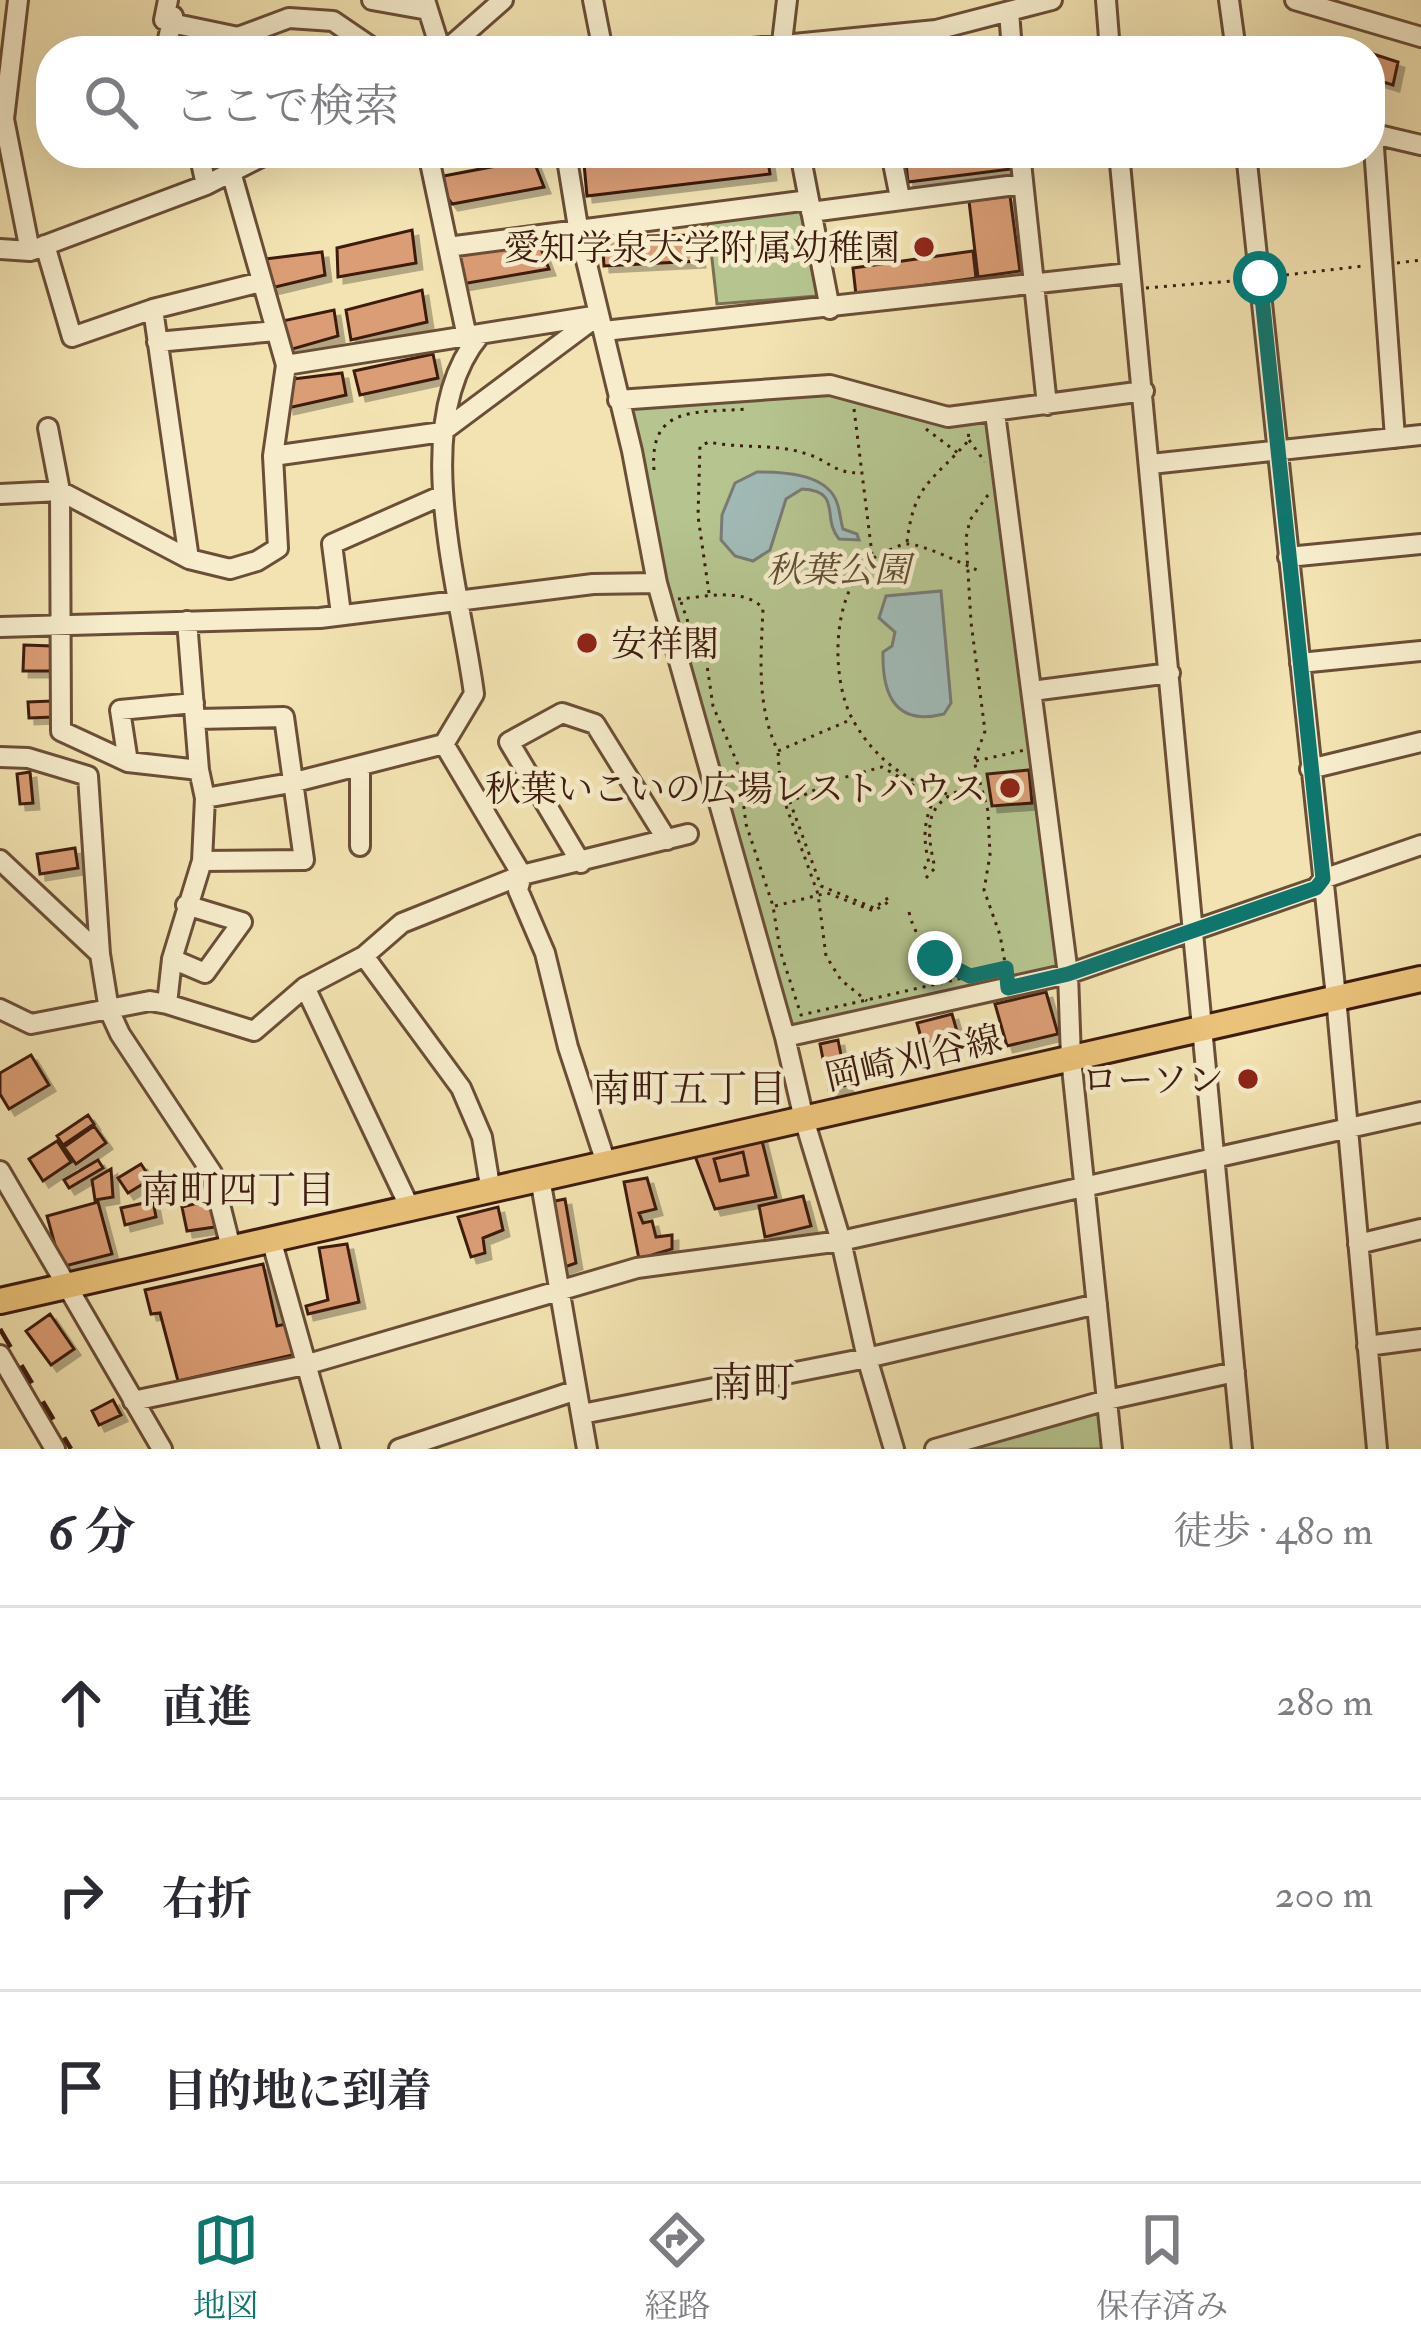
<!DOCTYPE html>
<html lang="ja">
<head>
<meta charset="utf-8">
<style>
  :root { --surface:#fff; --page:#f2f2f3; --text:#2b2b33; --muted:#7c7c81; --line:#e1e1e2; --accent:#0f766e }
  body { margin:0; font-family:"IM FELL Double Pica","Noto Serif JP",serif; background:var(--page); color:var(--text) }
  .stop { position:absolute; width:36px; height:36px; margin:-27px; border:9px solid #0f766e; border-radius:50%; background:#fff }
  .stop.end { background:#0f766e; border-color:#fff; box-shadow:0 3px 12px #0008 }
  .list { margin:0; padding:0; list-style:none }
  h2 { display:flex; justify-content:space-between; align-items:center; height:156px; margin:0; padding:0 48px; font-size:51px }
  h2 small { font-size:39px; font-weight:400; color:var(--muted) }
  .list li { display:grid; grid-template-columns:78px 1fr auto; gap:36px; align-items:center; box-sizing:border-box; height:192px; padding:0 48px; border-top:3px solid var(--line) }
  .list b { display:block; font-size:45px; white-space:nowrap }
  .list em { font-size:39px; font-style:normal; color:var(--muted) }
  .icon { flex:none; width:66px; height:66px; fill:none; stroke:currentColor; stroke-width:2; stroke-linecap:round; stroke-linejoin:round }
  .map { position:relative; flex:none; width:1421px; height:1449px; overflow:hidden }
  .search { position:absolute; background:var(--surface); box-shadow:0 12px 48px #0002; left:36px; right:36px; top:36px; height:132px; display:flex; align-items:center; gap:30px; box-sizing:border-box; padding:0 42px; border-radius:48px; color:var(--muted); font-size:45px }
  .sheet { height:732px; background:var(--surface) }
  nav { display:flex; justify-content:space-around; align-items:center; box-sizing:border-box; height:168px; border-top:3px solid var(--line); background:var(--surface); font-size:33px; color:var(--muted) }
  nav a { display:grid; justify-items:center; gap:6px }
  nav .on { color:var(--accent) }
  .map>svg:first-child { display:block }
  .green { fill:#b6c590; stroke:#7a7050; stroke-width:3 }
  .water { fill:#a1bbb8; stroke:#797b75; stroke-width:3 }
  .building { fill:#db9d74; stroke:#3e1c10; stroke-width:3; filter:url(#shadow) }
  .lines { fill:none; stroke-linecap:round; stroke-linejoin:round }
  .minor-casing { stroke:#6b4e38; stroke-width:24 }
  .major-casing { stroke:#3e1c10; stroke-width:30 }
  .path { stroke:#3e1c10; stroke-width:3; stroke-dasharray:3 6; stroke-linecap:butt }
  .minor { stroke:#f7edcd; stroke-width:18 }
  .major { stroke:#eac279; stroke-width:24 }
  .rail { stroke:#3e1c10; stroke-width:4.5; stroke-dasharray:21 21; stroke-linecap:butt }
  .route { stroke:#0f766e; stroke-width:15 }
  .poi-dot { fill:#8f2418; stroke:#f7edcd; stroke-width:4.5 }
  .labels { text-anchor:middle; stroke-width:9; stroke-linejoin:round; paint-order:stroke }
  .poi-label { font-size:36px; fill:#3e1c10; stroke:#f7edcd; text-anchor:end }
  .park-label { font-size:36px; font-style:italic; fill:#624f36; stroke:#f7edcd }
  .street-label { font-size:36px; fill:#3e1c10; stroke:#f7edcd }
  .neighbourhood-label { font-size:39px; fill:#3e1c10; stroke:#f7edcd }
  .quarter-label { font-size:42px; fill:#3e1c10; stroke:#f7edcd }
</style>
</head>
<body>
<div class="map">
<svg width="1421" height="1449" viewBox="0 0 1421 1449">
  <defs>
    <filter id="shadow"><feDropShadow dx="6" dy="6" stdDeviation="0" flood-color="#0004"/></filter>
  </defs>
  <rect width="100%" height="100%" fill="#f3e3b2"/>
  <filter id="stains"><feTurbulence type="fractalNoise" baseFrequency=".00167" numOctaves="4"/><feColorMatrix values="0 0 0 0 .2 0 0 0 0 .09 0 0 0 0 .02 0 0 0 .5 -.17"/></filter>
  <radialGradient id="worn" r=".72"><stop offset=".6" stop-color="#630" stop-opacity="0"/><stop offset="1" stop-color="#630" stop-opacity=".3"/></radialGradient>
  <path class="green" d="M800 207 817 296 717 304 707 214Z
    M830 391 985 420 991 425 1060 964 1055 970 791 1029 668 585 661 577 629 411 632 405Z
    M1107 1400 1112 1449H953Z"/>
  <path class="water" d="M757 472C782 472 824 473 836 500 840 509 840 519 843 529L857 534 859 540 839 539C821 518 843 491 802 489L786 499 770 550 753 561 735 556 721 540 722 515 735 483Z
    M941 591 951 703 944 714C896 726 882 696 883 652L892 646 895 632 879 618 886 596Z"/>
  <path class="building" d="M988 38 989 51H883V50Z
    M1370 53 1398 62 1393 85 1370 78Z
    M583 153H767L770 174 587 196Z
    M986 153H1009L1011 169 908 182 906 164Z
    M533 159 544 187 452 204 433 178Z
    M1010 196 1020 271 978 277 969 201Z
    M412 230 416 263 338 277 337 248Z
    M535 233 549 269 456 285 459 245Z
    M695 235 699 261 604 266 602 237Z
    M973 251 976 278 856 295 853 268Z
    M322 252 325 275 263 290 257 260Z
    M422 290 427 322 351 340 346 310Z
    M334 310 338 336 282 352 273 323Z
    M433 354 438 378 360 395 354 371Z
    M342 373 346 395 288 408 285 380Z
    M24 645 52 646 51 671H23Z
    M52 701 53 717 29 718 28 702Z
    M1029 770 1032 803 992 806 987 774Z
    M30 772 33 803 20 804 17 774Z
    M75 848 78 868 40 874 37 854Z
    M1046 992 1058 1034 1007 1046 995 1004Z
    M952 1014 958 1035 923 1045 917 1023Z
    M838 1040 847 1085 829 1089 820 1044Z
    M31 1055 49 1085 9 1109 0 1094V1073Z
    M88 1115 94 1124 63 1145 57 1136Z
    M94 1126 106 1143 76 1164 64 1147Z
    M761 1137 776 1197 715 1209 695 1156Z
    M57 1141 71 1162 43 1181 29 1159Z
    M743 1152 748 1175 720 1181 714 1159Z
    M98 1160 103 1168 69 1188 64 1180Z
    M141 1164 151 1179 128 1193 118 1178Z
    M111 1169 113 1197 95 1200 92 1180Z
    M647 1178 656 1209 639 1213 643 1223 652 1221 656 1237 672 1235V1249L639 1259 624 1182Z
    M803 1196 811 1226 765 1237 759 1206Z
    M565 1199 576 1263 562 1268 550 1202Z
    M210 1200 215 1227 187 1231 182 1207Z
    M153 1201 156 1217 125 1225 121 1208Z
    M98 1202 112 1254 61 1267 47 1216Z
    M498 1207 503 1230 483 1238 485 1253 471 1257 458 1217Z
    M347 1244 359 1302 308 1314 306 1306 328 1300 319 1248Z
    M263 1264 277 1326 290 1323 297 1354 178 1381 160 1313 151 1314 145 1290Z
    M50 1314 74 1349 51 1365 26 1331Z
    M113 1400 121 1415 99 1425 92 1411Z"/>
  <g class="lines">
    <g class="minor-casing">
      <path id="minor" d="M18 0 4 119 30 251
        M168 0 164 20 171 23 238 37 289 18 333 21 377 51
        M372 0 428 10
        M425 0 441 51
        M593 0 603 51
        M1106 0 1110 51
        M1229 0 1236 51
        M1295 0 1421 37
        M1009 11 1012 51
        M171 51 168 39 173 16
        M445 51 503 0
        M721 51 936 30 1052 0
        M781 51 787 0
        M1370 133 1421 145
        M1373 134 1395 438
        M199 153 206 185
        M428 153 467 337
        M566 153 578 227 632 451 657 583 785 1037 804 1119 841 1241 867 1358 894 1449
        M800 153 830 309
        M891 153 900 198
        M1020 153 1047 405
        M1119 153 1242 1449
        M1246 153 1336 997 1377 1449
        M231 172 286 365 599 315
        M811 212 1023 184
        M45 245 72 337 153 309 261 282
        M448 247 809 200
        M0 249 30 251 206 185 269 153
        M153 309 189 559
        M604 331 1130 273
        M480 335C406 423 461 591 474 694L444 744 522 875 518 890 545 953 568 1047 606 1163
        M157 342 276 331
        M286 365 273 456 442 432 595 318
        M618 400 830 385 948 417 1144 391
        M995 413 1068 974 1071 1058 1112 1449
        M48 428 60 491 61 731 128 762 199 770
        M1151 464 1421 435
        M0 494 60 491 189 559 230 569 257 561 278 548 273 456
        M1288 557 1421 544
        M341 614 332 544 443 495
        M187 621 199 770 205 798 291 783 444 744
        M0 627 320 618 593 584 657 583
        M1300 663 1421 651
        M1032 691 1170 673
        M197 719 284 717 304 860 202 861
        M0 757 28 758 88 776 100 954
        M128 762 120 710 194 703
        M360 766V846
        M1310 769 1421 742
        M0 860 100 954 109 1010 120 1034 212 1173 231 1248
        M581 863 509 742 562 713 595 724 667 840
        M364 956 461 1088 482 1137 491 1192
        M172 959 205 973 242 922 186 905
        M305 987 410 1208
        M167 1004 254 1031 305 987 364 956 402 923 522 875 688 834
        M0 1009 31 1024 150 1001 167 1004 172 959 202 861 205 798
        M785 1037 1068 974 1316 888 1323 879 1421 845
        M0 1171 162 1449
        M540 1178 587 1449
        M271 1239 330 1449
        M1358 1244 1421 1229
        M1367 1346 1421 1339
        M0 1355 55 1449
        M133 1401 305 1365 637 1268 841 1241 1421 1112
        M582 1414 867 1358 1097 1304
        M399 1449 574 1391
        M935 1449 1107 1400 1235 1372"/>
    </g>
    <g class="major-casing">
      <path id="major" d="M0 1301 1421 979"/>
    </g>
    <path class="path" d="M1397 263 1421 260
      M1277 276 1363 266
      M1146 288 1244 280
      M854 409 872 554
      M926 429 958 453
      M969 440 985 462
      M654 470C649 405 696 413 746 409
      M988 495 970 520 966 538 971 622 985 731 974 761 988 811 990 855 984 890 1000 935 1006 968
      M907 542C914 483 933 481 969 440L968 430
      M709 593 698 516 700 446 709 442C740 449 775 443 807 454 830 461 833 473 860 473
      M678 599C706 597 742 587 763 608 761 657 756 706 778 751L850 720
      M681 602 690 628 705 652 713 706 739 767 746 824 773 906 780 950 801 1015 1006 968
      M778 753 781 792 818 894 826 956 841 980 867 1001
      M976 761 1025 750
      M947 794C906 781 876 760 854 722 827 676 831 570 889 550 895 548 901 544 907 544 923 544 961 563 977 570
      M926 878 935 868C923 817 928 800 978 783
      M888 898 874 908 821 886 790 802 835 780 882 767 935 798C923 820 923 840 929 863L920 873
      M775 906 827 893 874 911 890 901
      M909 912C918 950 940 956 970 976"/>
    <use href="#minor" class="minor"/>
    <use href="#major" class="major"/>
    <path class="rail" d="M0 1329 71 1449"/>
  </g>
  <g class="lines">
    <path class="route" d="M935 958 970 976 1006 968 1008 988 1068 974 1316 888 1323 879 1260 278"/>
  </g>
  <g class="poi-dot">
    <circle cx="924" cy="247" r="12"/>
    <circle cx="587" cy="643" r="12"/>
    <circle cx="1010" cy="788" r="12"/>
    <circle cx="1248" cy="1079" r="12"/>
  </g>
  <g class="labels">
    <g class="poi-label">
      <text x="900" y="260">愛知学泉大学附属幼稚園</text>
      <text x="611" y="656" text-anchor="start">安祥閣</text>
      <text x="986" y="801">秋葉いこいの広場レストハウス</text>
      <text x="1224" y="1092">ローソン</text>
    </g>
    <g class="park-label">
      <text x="838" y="582">秋葉公園</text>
    </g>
    <g class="street-label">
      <text transform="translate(913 1057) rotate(-13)" y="13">岡崎刈谷線</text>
    </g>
    <g class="neighbourhood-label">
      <text x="689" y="1102">南町五丁目</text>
      <text x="238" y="1203">南町四丁目</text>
    </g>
    <g class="quarter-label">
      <text x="753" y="1397">南町</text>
    </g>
  </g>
  <rect width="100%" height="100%" filter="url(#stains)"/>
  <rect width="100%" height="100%" fill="url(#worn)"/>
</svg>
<div class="stop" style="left:1260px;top:278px"></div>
<div class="stop end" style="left:935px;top:958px"></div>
<div class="search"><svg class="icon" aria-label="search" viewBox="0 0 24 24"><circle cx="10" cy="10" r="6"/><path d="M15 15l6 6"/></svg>ここで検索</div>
</div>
<section class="sheet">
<h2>6 分<small>徒歩 · 480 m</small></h2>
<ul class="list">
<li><svg class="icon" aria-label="ahead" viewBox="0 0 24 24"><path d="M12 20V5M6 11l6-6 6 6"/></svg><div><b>直進</b></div><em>280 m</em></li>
<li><svg class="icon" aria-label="right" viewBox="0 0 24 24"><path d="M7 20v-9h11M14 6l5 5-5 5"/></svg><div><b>右折</b></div><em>200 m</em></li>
<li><svg class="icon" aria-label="arrive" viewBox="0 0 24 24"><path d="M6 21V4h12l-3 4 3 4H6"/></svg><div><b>目的地に到着</b></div></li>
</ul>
</section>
<nav>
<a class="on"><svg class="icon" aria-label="map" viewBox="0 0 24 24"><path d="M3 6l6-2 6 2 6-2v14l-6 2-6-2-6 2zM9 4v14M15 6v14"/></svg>地図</a>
<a><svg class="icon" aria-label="directions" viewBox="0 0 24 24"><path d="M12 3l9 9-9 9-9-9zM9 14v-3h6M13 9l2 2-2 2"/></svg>経路</a>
<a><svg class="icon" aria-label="saved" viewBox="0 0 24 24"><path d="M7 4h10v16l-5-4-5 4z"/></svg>保存済み</a>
</nav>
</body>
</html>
